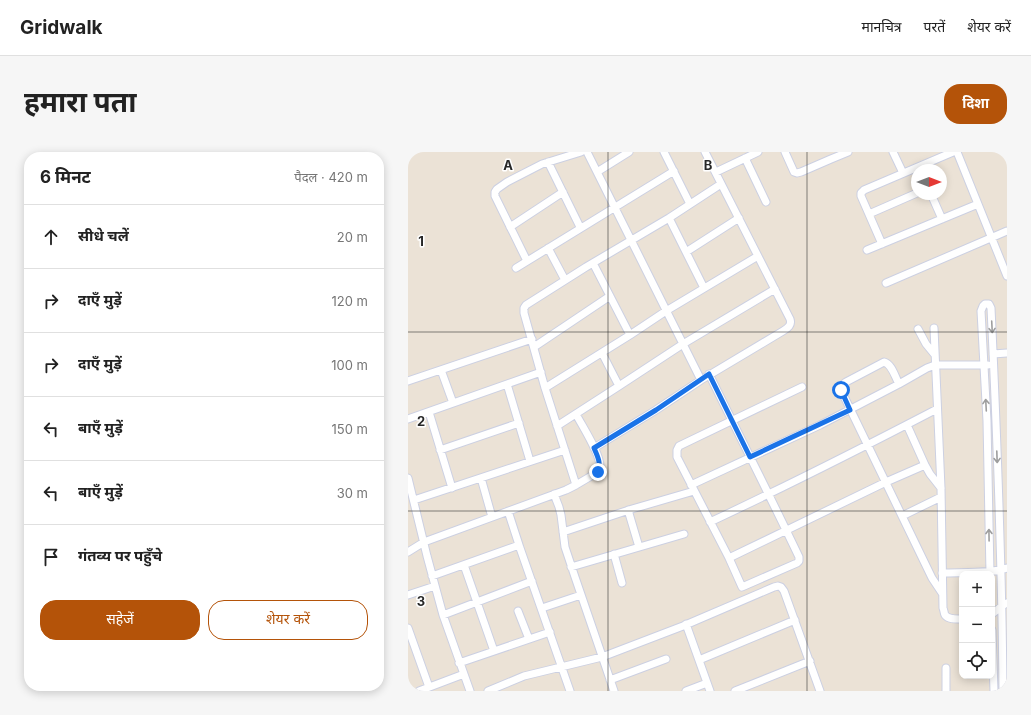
<!DOCTYPE html>
<html lang="hi">
<head>
<meta charset="utf-8">
<style>
  :root { --surface:#fff; --page:#f6f6f6; --text:#222; --muted:#767676; --line:#e0e0e0; --accent:#b45309 }
  body { margin:0; font-family:Inter,"Noto Sans Devanagari",sans-serif; background:var(--page); color:var(--text) }
  .controls { position:absolute; right:12px; bottom:12px; display:grid; overflow:hidden; border-radius:8px; box-shadow:0 2px 10px #0003 }
  .controls button { width:36px; height:36px; display:grid; place-items:center; padding:0; border:0; border-bottom:1px solid var(--line); background:var(--surface); color:var(--text); font:20px sans-serif }
  .compass { position:absolute; left:503px; top:12px; width:36px; height:36px; border-radius:50%; background:var(--surface); box-shadow:0 2px 10px #0003; rotate:90deg }
  .stop { position:absolute; width:12px; height:12px; margin:-9px; border:3px solid #1a73e8; border-radius:50%; background:#fff }
  .stop.end { background:#1a73e8; border-color:#fff; box-shadow:0 1px 4px #0008 }
  .list { margin:0; padding:0; list-style:none }
  h2 { display:flex; justify-content:space-between; align-items:center; height:52px; margin:0; padding:0 16px; font-size:17px }
  h2 small { font-size:13px; font-weight:400; color:var(--muted) }
  .list li { display:grid; grid-template-columns:26px 1fr auto; gap:12px; align-items:center; box-sizing:border-box; height:64px; padding:0 16px; border-top:1px solid var(--line) }
  .list b { display:block; font-size:15px; white-space:nowrap }
  .list em { font-size:13px; font-style:normal; color:var(--muted) }
  .actions { display:flex; gap:8px; padding:12px 16px }
  .actions a { flex:1; padding:9px 0; border:1px solid var(--accent); border-radius:16px; text-align:center; font-size:14px; color:var(--accent) }
  .actions .main { background:var(--accent); color:#fff }
  .icon { flex:none; width:22px; height:22px; fill:none; stroke:currentColor; stroke-width:2; stroke-linecap:round; stroke-linejoin:round }
  .map { position:relative; flex:none; width:599px; height:539px; overflow:hidden; border-radius:16px }
  header { display:flex; align-items:center; gap:24px; box-sizing:border-box; height:56px; padding:0 20px; background:var(--surface); border-bottom:1px solid var(--line) }
  header strong { font-size:19px }
  nav { display:flex; gap:22px; margin-inline-start:auto; font-size:14px }
  .intro { display:flex; align-items:center; justify-content:space-between; box-sizing:border-box; height:96px; padding:0 24px }
  h1 { margin:0; font-size:28px }
  .button { padding:10px 18px; border-radius:16px; background:var(--accent); color:#fff; font-size:14px; font-weight:700 }
  main { display:flex; gap:24px; padding:0 24px }
  aside { flex:1; background:var(--surface); border-radius:16px; box-shadow:0 2px 10px #0003 }
  .map>svg:first-child { display:block }
  .lines { fill:none; stroke-linecap:round; stroke-linejoin:round }
  .minor-casing { stroke:#ccd0e2; stroke-width:9 }
  .minor { stroke:#fff; stroke-width:7 }
  .oneway { stroke:#9e9e9e }
  .route { stroke:#1a73e8; stroke-width:5 }
  .grid { fill:none; stroke:#272727; stroke-width:1; stroke-opacity:0.55 }
  .grid-label { font-size:13px; text-anchor:middle; font-weight:bold; fill:#272727; stroke:#fff; stroke-width:3; stroke-linejoin:round; paint-order:stroke }
</style>
</head>
<body>
<header>
<strong>Gridwalk</strong>
<nav><a>मानचित्र</a><a>परतें</a><a>शेयर करें</a></nav>
</header>
<div class="intro"><h1>हमारा पता</h1><a class="button">दिशा</a></div>
<main>
<aside>
<h2>6 मिनट<small>पैदल · 420 m</small></h2>
<ul class="list">
<li><svg class="icon" aria-label="ahead" viewBox="0 0 24 24"><path d="M12 20V5M6 11l6-6 6 6"/></svg><div><b>सीधे चलें</b></div><em>20 m</em></li>
<li><svg class="icon" aria-label="right" viewBox="0 0 24 24"><path d="M7 20v-9h11M14 6l5 5-5 5"/></svg><div><b>दाएँ मुड़ें</b></div><em>120 m</em></li>
<li><svg class="icon" aria-label="right" viewBox="0 0 24 24"><path d="M7 20v-9h11M14 6l5 5-5 5"/></svg><div><b>दाएँ मुड़ें</b></div><em>100 m</em></li>
<li><svg class="icon" aria-label="left" viewBox="0 0 24 24"><path d="M17 20v-9H6M10 6l-5 5 5 5"/></svg><div><b>बाएँ मुड़ें</b></div><em>150 m</em></li>
<li><svg class="icon" aria-label="left" viewBox="0 0 24 24"><path d="M17 20v-9H6M10 6l-5 5 5 5"/></svg><div><b>बाएँ मुड़ें</b></div><em>30 m</em></li>
<li><svg class="icon" aria-label="arrive" viewBox="0 0 24 24"><path d="M6 21V4h12l-3 4 3 4H6"/></svg><div><b>गंतव्य पर पहुँचे</b></div></li>
</ul>
<div class="actions"><a class="main">सहेजें</a><a>शेयर करें</a></div>
</aside>
<div class="map">
<svg width="599" height="539" viewBox="0 0 599 539">
  <rect width="100%" height="100%" fill="#ebe2d6"/>
  <g class="lines">
    <g class="minor-casing">
      <path id="minor" d="M179 0 293 228
        M256 0 282 52
        M377 0 386 20 389 21 393 20 423 7 440 0
        M485 0 495 21
        M549 0 599 124
        M337 6 358 50
        M140 10 172 75
        M189 20 221 0
        M308 20 350 0
        M523 42 534 67
        M461 62 509 41
        M261 66 296 136
        M102 75 155 40
        M474 92 453 44V41L456 38 545 0
        M140 96 157 128
        M459 98 570 52
        M278 100 331 66
        M119 109 87 44V40L89 37 99 30 134 12 173 0
        M185 111 222 183
        M108 116 266 19
        M478 131 599 79
        M526 176 533 336 535 456C536 458 536 461 537 463 541 468 549 467 554 467
        M510 177 518 192 527 203
        M126 195 202 144
        M194 201 211 234
        M585 202 599 201
        M33 218 45 251
        M301 222C331 283 362 344 391 405V409L389 411 334 435 321 406 269 305V298L271 294 394 235
        M0 229 124 187
        M99 232 122 309
        M491 232C487 225 484 212 476 210L438 230 433 234V238L524 426 534 441
        M137 236 222 183 258 159 350 104
        M21 260 44 336
        M168 262C174 274 192 301 192 314 192 316 191 318 190 320L168 333
        M0 267 133 220
        M499 273 517 313 522 322 533 336
        M149 274 211 234 275 192 367 137
        M186 296 248 258 293 228 375 179C380 176 384 173 382 167L297 0
        M32 298 111 271
        M0 326 19 404 35 463 62 539
        M73 326 84 365
        M283 333 412 273 491 232 519 216 527 213H580
        M146 342 151 355 153 363 157 395 167 425 206 539
        M6 348 157 298
        M220 358 231 395
        M100 359 112 396 162 539
        M494 364 533 345
        M302 370C379 334 454 296 529 257
        M155 380 224 357 286 339
        M0 400 16 390 158 338 168 333 137 236 116 161V156L118 153 178 115 261 66 313 32
        M206 402 214 431
        M321 406 478 330 517 313
        M56 413 86 499
        M163 415 276 382
        M534 421C552 420 583 422 599 416
        M582 422 579 269 573 159 575 154 577 152H581L583 156C589 283 594 411 595 539
        M24 424 111 393
        M0 443 27 434
        M134 456 173 443
        M110 459 121 487
        M584 462 594 454 599 451
        M35 463 124 429
        M278 472 302 539
        M0 476 21 535
        M584 478 586 539
        M291 508 387 468
        M51 511 142 480
        M202 528 258 507
        M11 539 56 522
        M80 539 116 524 194 505 275 474 366 435 370 434 373 435 376 439 412 539
        M278 539 299 531
        M327 539 402 509
        M538 539V516"/>
    </g>
    <use href="#minor" class="minor"/>
  </g>
  <defs><path id="oneway-shaft" d="M-6 0H5M1.5-3L5.5 0L1.5 3" fill="none" stroke-width="1.6" stroke-linecap="round" stroke-linejoin="round"/></defs>
  <g class="oneway">
    <use href="#oneway-shaft" transform="translate(584 175) rotate(87)"/>
    <use href="#oneway-shaft" transform="translate(578 253) rotate(-93)"/>
    <use href="#oneway-shaft" transform="translate(589 305) rotate(88)"/>
    <use href="#oneway-shaft" transform="translate(581 383) rotate(-91)"/>
  </g>
  <g class="lines">
    <path class="route" d="M190 320C193 311 190 305 186 296L248 258 301 222 342 305 442 258 433 238"/>
  </g>
  <path class="grid" d="M200 0V539M399 0V539M0 180H599M0 359H599"/>
  <g class="grid-label">
    <text x="100" y="18">A</text>
    <text x="300" y="18">B</text>
    <text x="13" y="94">1</text>
    <text x="13" y="274">2</text>
    <text x="13" y="454">3</text>
  </g>
</svg>
<div class="controls">
<button>+</button>
<button>−</button>
<button><svg class="icon" aria-label="locate" viewBox="0 0 24 24"><circle cx="12" cy="12" r="6"/><path d="M12 2v4M12 18v4M2 12h4M18 12h4"/></svg></button>
</div>
<svg class="compass" viewBox="-18 -18 36 36"><path d="M0-13l5 13h-10z" fill="#e53935"/><path d="M0 13l5-13h-10z" fill="#767676"/></svg>
<div class="stop" style="left:433px;top:238px"></div>
<div class="stop end" style="left:190px;top:320px"></div>
</div>
</main>
</body>
</html>
